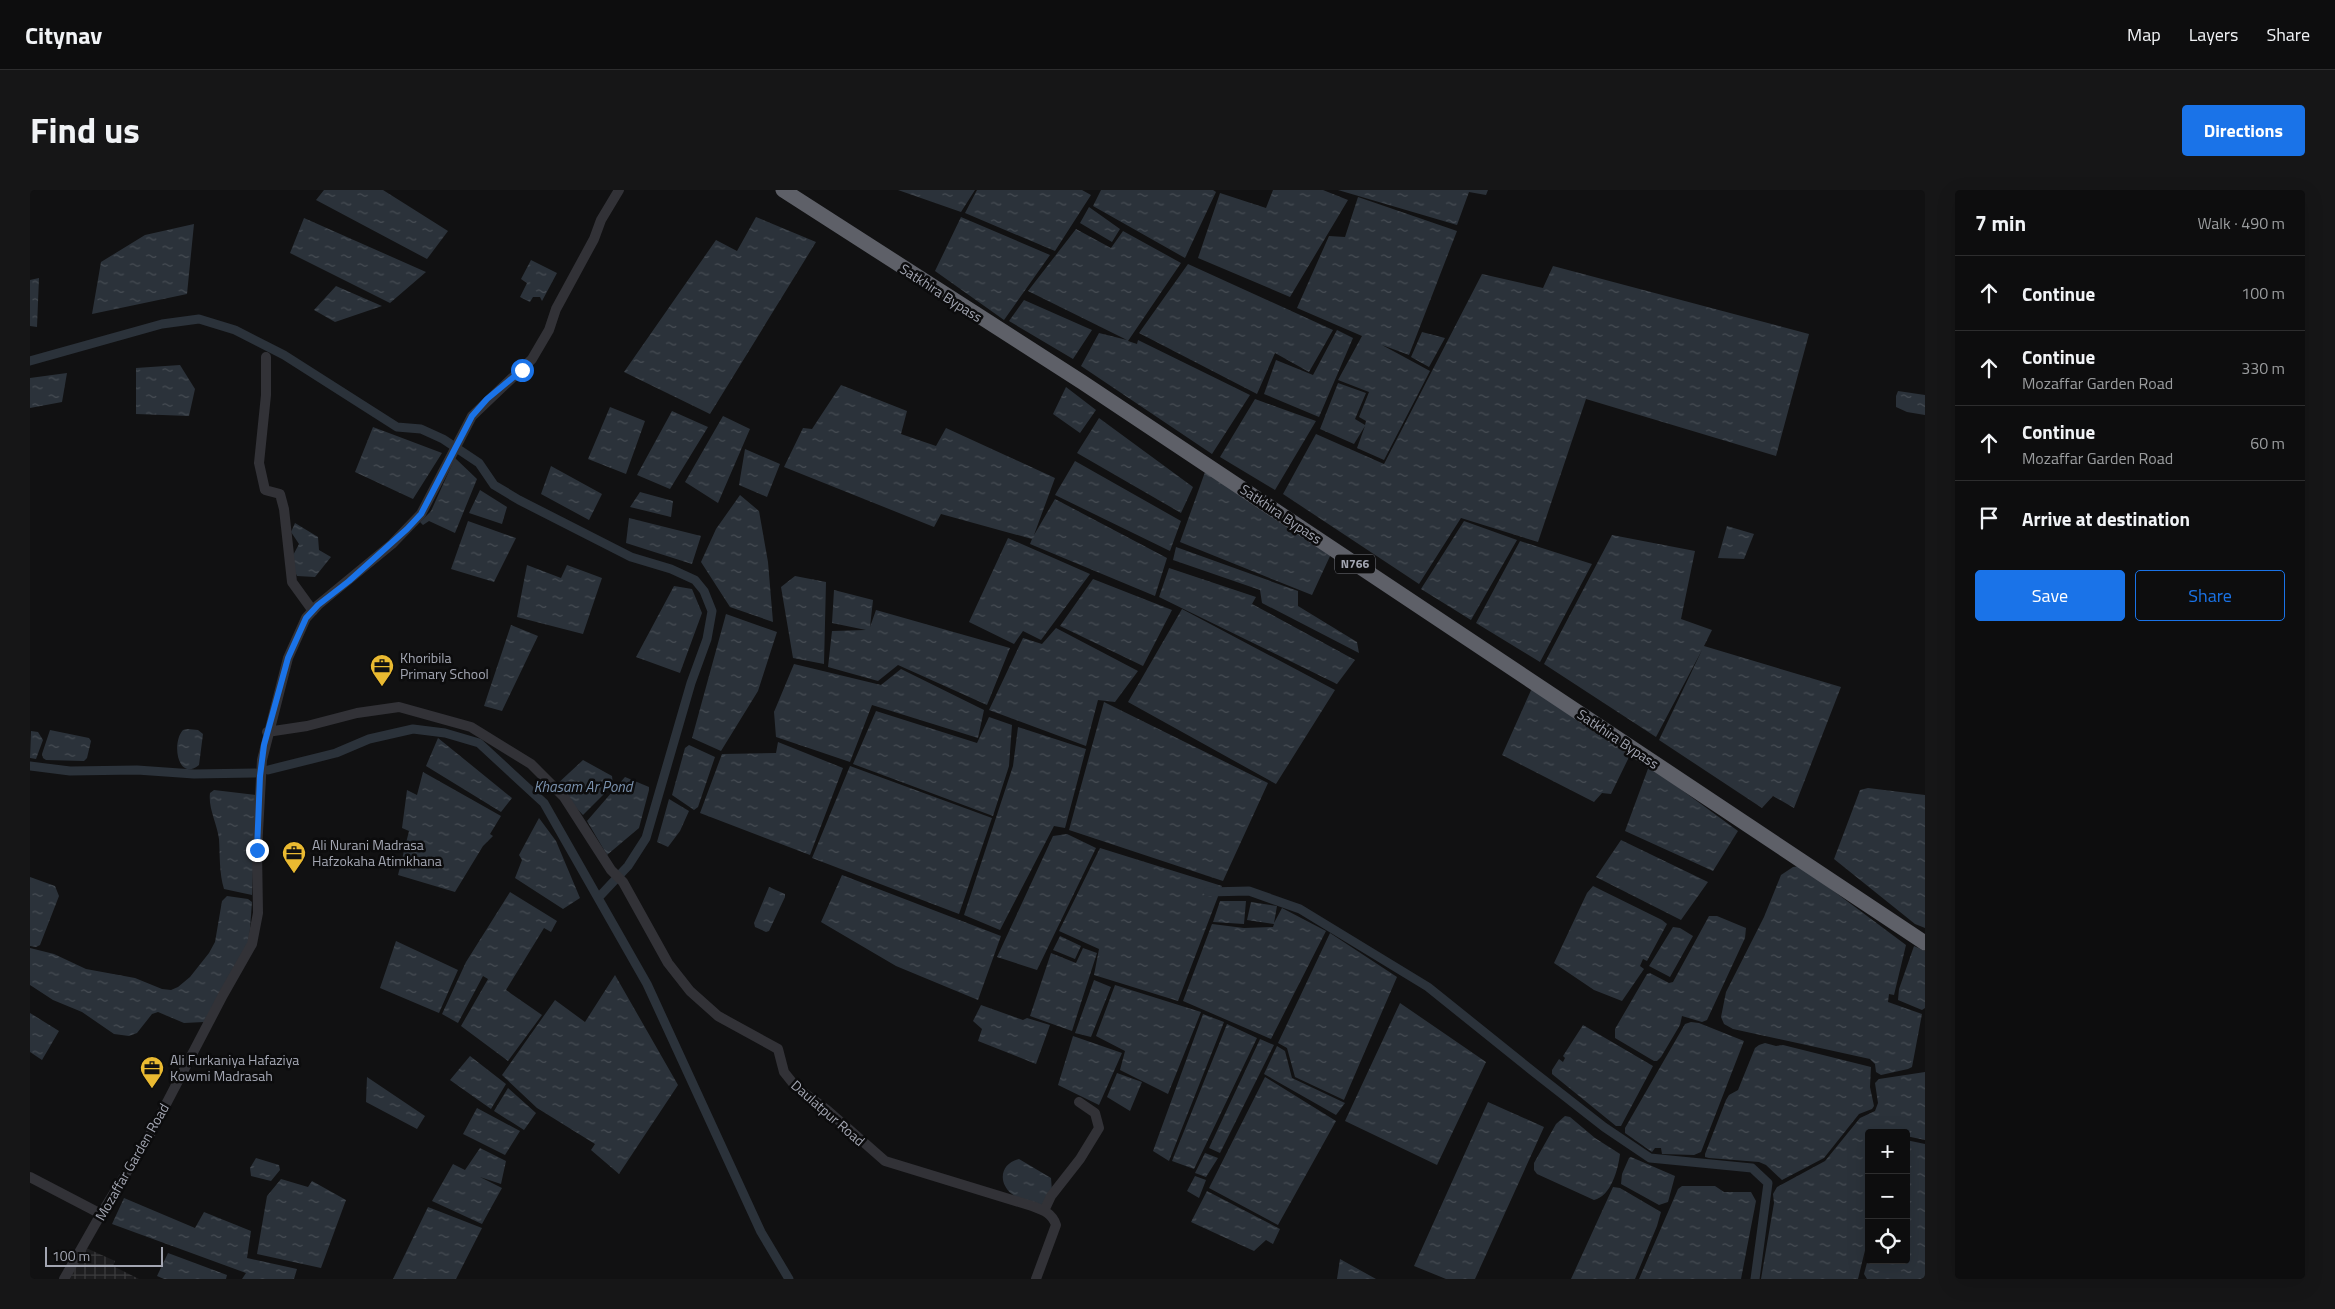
<!DOCTYPE html>
<html lang="en">
<head>
<meta charset="utf-8">
<style>
  :root { --surface:#0d0d0e; --page:#161617; --text:#f1f3f6; --muted:#9a9c9e; --line:#2d2d2e; --accent:#1a73e8 }
  body { margin:0; font-family:"Titillium Web",sans-serif; background:var(--page); color:var(--text) }
  .controls { position:absolute; right:15px; bottom:15px; display:grid; overflow:hidden; border-radius:5px; box-shadow:0 5px 20px #0002 }
  .controls button { width:45px; height:45px; display:grid; place-items:center; padding:0; border:0; border-bottom:1px solid var(--line); background:var(--surface); color:var(--text); font:25px sans-serif }
  .scale { position:absolute; left:15px; bottom:12px; width:118px; box-sizing:border-box; padding-left:5px; border:2px solid #a3a6b2; border-top:0; font-size:14px; line-height:18px; white-space:nowrap; color:#a3a6b2; -webkit-text-stroke:4px #0c0c0d; paint-order:stroke }
  .stop { position:absolute; width:15px; height:15px; margin:-11px; border:4px solid #1a73e8; border-radius:50%; background:#fff }
  .stop.end { background:#1a73e8; border-color:#fff; box-shadow:0 1px 5px #0008 }
  .list { margin:0; padding:0; list-style:none }
  h2 { display:flex; justify-content:space-between; align-items:center; height:65px; margin:0; padding:0 20px; font-size:21px }
  h2 small { font-size:16px; font-weight:400; color:var(--muted) }
  .list li { display:grid; grid-template-columns:32px 1fr auto; gap:15px; align-items:center; box-sizing:border-box; height:75px; padding:0 20px; border-top:1px solid var(--line) }
  .list b { display:block; font-size:19px; white-space:nowrap }
  .list p { margin:0; font-size:16px; white-space:nowrap; color:var(--muted) }
  .list em { font-size:16px; font-style:normal; color:var(--muted) }
  .actions { display:flex; gap:10px; padding:15px 20px }
  .actions a { flex:1; padding:11px 0; border:1px solid var(--accent); border-radius:5px; text-align:center; font-size:18px; color:var(--accent) }
  .actions .main { background:var(--accent); color:#fff }
  .icon { flex:none; width:28px; height:28px; fill:none; stroke:currentColor; stroke-width:2; stroke-linecap:round; stroke-linejoin:round }
  .map { position:relative; flex:none; width:1895px; height:1089px; overflow:hidden; border-radius:5px }
  header { display:flex; align-items:center; gap:30px; box-sizing:border-box; height:70px; padding:0 25px; background:var(--surface); border-bottom:1px solid var(--line) }
  header strong { font-size:24px }
  nav { display:flex; gap:28px; margin-inline-start:auto; font-size:18px }
  .intro { display:flex; align-items:center; justify-content:space-between; box-sizing:border-box; height:120px; padding:0 30px }
  h1 { margin:0; font-size:35px }
  .button { padding:12px 22px; border-radius:5px; background:var(--accent); color:#fff; font-size:18px; font-weight:700 }
  main { display:flex; gap:30px; padding:0 30px }
  aside { flex:1; background:var(--surface); border-radius:5px; box-shadow:0 5px 20px #0002 }
  .map>svg:first-child { display:block }
  .industrial { fill:url(#industrial-grid) }
  .water { fill:url(#water-ripples) }
  .lines { fill:none; stroke-linecap:round; stroke-linejoin:round }
  .canal { stroke:#2b323a; stroke-width:9 }
  .minor { stroke:#323237; stroke-width:10 }
  .highway { stroke:#5e6068; stroke-width:15 }
  .route { stroke:#1a73e8; stroke-width:6 }
  .labels { text-anchor:middle; stroke-width:5; stroke-linejoin:round; paint-order:stroke }
  .shield { fill:#0c0c0d; stroke:#767880; stroke-width:1 }
  .shield-label { font-size:12px; font-weight:bold; fill:#a3a6b2 }
  .street-label { font-size:14px; fill:#a3a6b2; stroke:#0c0c0d }
  .poi-label { font-size:14px; fill:#a3a6b2; stroke:#0c0c0d; text-anchor:start }
  .water-label { font-size:15px; font-style:italic; fill:#7a91ad; stroke:#0c0c0d }
</style>
</head>
<body>
<header>
<strong>Citynav</strong>
<nav><a>Map</a><a>Layers</a><a>Share</a></nav>
</header>
<div class="intro"><h1>Find us</h1><a class="button">Directions</a></div>
<main>
<div class="map">
<svg width="1895" height="1089" viewBox="0 0 1895 1089">
  <defs>
    <pattern id="industrial-grid" width="8" height="8" patternUnits="userSpaceOnUse" patternTransform="scale(1.25)"><rect width="8" height="8" fill="#1d1d1f"/><path d="M0 4h8M4 0v8" fill="none" stroke="#3b3b3d"/></pattern>
    <pattern id="water-ripples" width="26" height="14" patternUnits="userSpaceOnUse" patternTransform="scale(1.25)"><rect width="26" height="14" fill="#2b323a"/><path d="M2 4q2-2 4 0t4 0M15 11q2-2 4 0t4 0" fill="none" stroke="#474d54"/></pattern>
  </defs>
  <rect width="100%" height="100%" fill="#111112"/>
  <path class="industrial" d="M54 1057 85 1071 83 1076 109 1089H39Z"/>
  <path class="water" d="M294 0H353L418 41 397 69 286 10Z
    M868 0H945L931 22Z
    M947 0H1052L1061 5 1025 61 935 23Z
    M1071 0H1183L1186 2 1155 68 1063 16Z
    M1243 0H1293L1318 10 1260 107 1168 68 1190 3 1236 18Z
    M1308 0H1458L1456 5 1439 2 1427 35Z
    M1328 7 1427 41 1379 165 1352 155 1400 181 1354 270 1327 258 1335 236 1324 254 1290 239 1308 193 1336 203 1325 229 1335 235 1336 231 1329 227 1339 202 1308 190 1332 146 1267 118 1299 46 1315 47Z
    M1059 17 1090 39 1082 52 1050 33Z
    M726 27 786 52 680 224 594 182 686 50 707 61Z
    M931 27 1020 65 974 130 905 81Z
    M274 28 396 82 360 113 260 63Z
    M164 34 157 104 62 124 71 72 115 45Z
    M1046 39 1081 58 1093 41 1151 73 1098 151 1107 154 1108 150 1220 205 1182 264 1051 176 1069 143 1097 150 998 101Z
    M501 70 527 83 512 111 510 107H503L500 112 490 107 497 93 491 89Z
    M1158 74 1303 140 1279 182 1245 163 1227 204 1109 143Z
    M1523 76 1779 144 1746 266 1556 209 1508 352 1431 328 1389 394 1253 304 1286 244 1354 274 1452 84 1513 98Z
    M9 88 7 137 0 136V90Z
    M306 96 352 116 305 132 284 120Z
    M994 110 1062 140 1043 169 979 131Z
    M1307 140 1323 148 1289 227 1234 204 1246 170 1283 185Z
    M1392 142 1415 148 1399 177 1381 167Z
    M150 175 165 199 159 226 106 224V178Z
    M37 183 32 212 0 218V188Z
    M811 195 877 221 871 244 906 256 916 238 1025 288 1004 345 1025 309 1137 368 1125 406 1000 354 1002 349 911 324 904 337 754 277 773 238 782 239Z
    M1036 197 1066 220 1050 243 1023 224Z
    M1868 201 1895 205V225L1877 222 1866 217V206Z
    M1225 209 1286 231 1245 300 1190 267Z
    M580 217 615 231 596 284 558 269Z
    M642 221 678 237 640 299 607 285Z
    M693 226 720 239 688 313 655 292Z
    M1069 228 1163 297 1151 323 1047 263Z
    M343 237 412 263 383 309 325 282Z
    M715 259 750 274 737 307 709 295Z
    M425 268 447 289 425 343 399 331 393 335 390 332 401 321Z
    M1045 271 1151 331 1140 361 1025 305Z
    M521 276 572 304 559 330 511 304Z
    M1175 282 1301 364 1282 405 1150 352Z
    M450 300 477 317 472 334 439 323Z
    M610 302 643 311 641 327 600 317Z
    M710 305 729 321 738 372 743 432 700 417 671 372 686 339Z
    M599 328 671 346 662 374 596 353Z
    M438 331 486 348 464 392 421 379Z
    M1434 331 1487 350 1441 430 1391 399Z
    M265 333 288 347 289 360 301 367 285 387 267 386 260 371 269 354 261 342Z
    M1697 336 1724 344 1714 369 1688 368Z
    M1582 345 1665 361 1651 429 1682 440 1674 456 1811 497 1764 618 1743 606 1732 618 1629 550 1672 460 1626 547 1514 474Z
    M978 348 1060 384 1011 450 993 441 984 454 939 432Z
    M1490 351 1562 374 1510 472 1446 433Z
    M1146 357 1268 401V416L1327 452 1329 463 1232 413 1230 400 1143 370Z
    M497 375 531 388 537 375 572 388 553 444 487 427Z
    M1139 378 1226 407 1222 414 1325 470 1307 494 1129 407Z
    M765 386 796 392 794 474 763 468 751 397Z
    M1063 389 1142 420 1113 476 1030 436Z
    M644 396 662 399 672 423 650 483 606 467Z
    M804 400 843 410 840 437 846 420 980 458 957 515 868 475 848 491 798 477 802 441 836 440 802 433Z
    M1152 419 1305 500 1246 594 1098 512Z
    M696 424 747 442 728 501 691 561 662 548Z
    M481 435 508 446 472 521 454 516Z
    M1026 438 1108 481 1085 512 1068 510 1056 556 959 520 993 448 1012 454Z
    M764 474 851 495 871 479 954 520 948 548 842 515 820 572 746 547 744 522Z
    M1502 498 1600 565 1581 604 1572 603 1564 612 1472 565Z
    M1074 512 1238 593 1193 691 1039 640Z
    M846 521 947 553 959 527 982 535 979 576 963 626 823 574Z
    M988 537 1056 559 1035 638 1024 636 970 740 934 725 983 576Z
    M158 539 168 540 173 544 169 575C148 592 141 553 153 540Z
    M20 540 59 548 61 551 57 568 54 571 16 570 13 568 12 564Z
    M1 541 8 542 13 550 6 569 0 568Z
    M408 548 482 608 471 622 396 576Z
    M748 552 813 578 780 665 670 623 692 564 746 563Z
    M659 555 685 567 668 617 664 620 642 605 655 558Z
    M553 570 582 586 583 595 553 625 525 596Z
    M820 576 962 628 929 724 782 668Z
    M1619 576 1708 641 1683 681 1595 641Z
    M393 582 471 626 460 644 463 646 453 656 425 702 368 685 379 641 372 638 377 600 387 605Z
    M595 587 619 597V600L609 638 577 665 557 631Z
    M1838 598 1895 605V738L1885 734 1804 669 1830 600Z
    M184 600 226 605 222 705 194 699C189 683 190 665 189 649 187 633 178 618 180 603Z
    M639 609 659 621 650 641 638 657 627 652Z
    M509 628 526 651 550 708 533 719 485 688 492 670 489 665Z
    M1037 644 1066 658 1007 780 967 767 1023 646Z
    M1591 650 1678 692 1651 730 1566 687Z
    M1070 658 1192 696 1148 811 1064 785 1069 759 1029 741Z
    M1770 676 1876 755 1864 805 1859 804 1858 812 1892 824 1882 877 1878 879 1851 885 1846 882 1845 874 1840 869 1703 839 1694 834 1691 827 1696 802 1734 727 1751 685 1763 677Z
    M812 685 971 746 948 810 866 776 791 732Z
    M0 687 25 696 29 706 10 755 6 757 0 756Z
    M1563 696 1632 730 1637 734 1617 771 1613 769 1610 776 1614 779 1592 811 1564 800 1524 773 1557 703Z
    M739 697 755 704V707L739 741 736 742 725 737 724 733Z
    M480 702 527 731 521 742 514 738 476 800 512 825 478 871 431 836 458 789 453 786 428 833 412 824 436 772Z
    M197 706 218 709 222 712 219 752 174 832 154 833 128 822 122 824 107 843 99 846 84 844 52 822 23 810 0 795V758L24 764 56 779 105 788 132 799 141 800 148 797 160 787 179 763 185 752 192 711Z
    M1190 711H1216L1214 734 1183 732Z
    M1221 712 1247 716 1244 733 1252 718 1296 741 1241 849 1153 811 1182 734 1214 738 1243 737 1244 734 1217 730Z
    M1679 726H1687L1716 738 1715 748 1677 830 1672 832 1652 826 1650 835 1631 867 1627 871H1624L1585 848V839L1617 784 1620 783 1639 793 1643 792Z
    M1643 737 1650 738 1663 746 1640 787 1619 776Z
    M1300 743 1367 787 1314 910 1265 887 1257 858 1248 853Z
    M1030 746 1051 756 1045 769 1023 760Z
    M366 751 428 780 409 823 350 798Z
    M1884 756 1895 761V818L1892 820 1868 810 1869 799Z
    M1053 758 1067 763 1042 841 1000 826 1021 763 1046 773Z
    M585 785 648 895 589 984 561 960 565 954 507 918 472 885 525 810 555 832Z
    M1064 790 1081 797 1061 847 1045 843Z
    M1085 795 1171 822 1138 904 1090 880 1095 861 1066 846Z
    M1370 813 1456 872 1407 975 1315 931Z
    M951 815 993 830 997 828 1020 835 1006 874 948 851 952 839 943 831Z
    M0 823 29 841 12 870 0 862Z
    M1173 824 1194 832 1139 971 1123 961Z
    M1661 832 1669 833 1714 851 1671 962 1664 965 1632 964 1631 958H1625L1622 962 1595 943V938L1655 834Z
    M1197 834 1227 848 1164 979 1142 971Z
    M1553 835 1623 876 1591 936H1586L1522 884V880L1529 869 1533 872 1535 868 1533 866Z
    M1043 846 1092 863 1069 915 1028 895Z
    M1230 849 1244 855 1190 963 1179 958Z
    M1735 853 1746 856 1753 855 1841 877 1840 897 1844 916 1842 919 1829 924 1794 968 1752 990 1736 975 1729 972 1679 968 1675 967V964L1696 910 1699 905 1708 900 1725 858 1729 855Z
    M1247 856 1255 861 1262 888 1315 913 1306 925 1234 884Z
    M440 866 476 894 461 919 420 890Z
    M1895 882V950L1876 946V943H1839V1044L1828 1089H1731L1744 1013 1743 1004 1747 997 1795 971 1830 928 1845 921 1848 913 1845 893 1849 889Z
    M1087 883 1112 892 1100 921 1077 907Z
    M337 887 395 926 387 939 336 912Z
    M1235 887 1306 931 1248 1035 1179 998Z
    M478 898 506 923 494 940 464 921Z
    M1458 912 1514 937 1445 1089H1416L1384 1076Z
    M447 918 490 941 475 965 433 944Z
    M1535 926 1540 927 1565 948 1590 964C1588 980 1581 1006 1564 1010L1507 984 1504 980V973L1526 934Z
    M1876 950 1895 954V1089H1837L1834 1084 1839 1065V1070H1876Z
    M450 958 476 971 471 994 450 987 472 998 452 1034 402 1011 423 974 435 980Z
    M1175 963 1188 968 1176 987 1165 983Z
    M1601 967 1645 986 1638 1012 1629 1015 1591 994 1592 984 1599 968Z
    M226 968 249 975 250 980 241 991 221 986 220 978Z
    M989 969 1021 988 1022 1001 1011 1016C1002 1013 990 1011 982 1004 967 992 971 973 989 969Z
    M1165 986 1176 990 1169 1008 1157 1001Z
    M251 989 278 997 282 991 316 1010 291 1078 227 1064 237 1006Z
    M1685 996 1694 1002H1721L1726 1011 1711 1089H1609L1648 999 1652 996Z
    M1583 997 1590 998 1631 1022 1627 1036 1605 1089H1541Z
    M1177 1001 1250 1039 1243 1054 1236 1050 1224 1061 1161 1032Z
    M94 1008 165 1038 174 1022 221 1041 217 1068 267 1079 264 1089H212L216 1083 82 1034Z
    M398 1017 452 1038 426 1089H363Z
    M138 1063 197 1085 196 1089H134L127 1086Z
    M1310 1069 1346 1089H1307Z"/>
  <g class="lines">
    <path class="canal" d="M0 171 132 134 169 129 205 140 254 165 367 237 391 239 413 249 449 273 464 295 489 310 601 367 641 379 665 390 674 401 682 421 677 449 661 493 616 648 598 676 569 707
      M0 576 40 581 107 580 164 584 225 583
      M238 580 306 563 339 549 383 539 415 543 449 553 514 613 617 794 731 1042 759 1089
      M1178 702 1219 701 1270 719 1398 797 1505 883 1574 937 1620 968 1722 978 1738 993 1725 1089"/>
    <path class="minor" d="M236 167V205L229 273 235 300 250 304 254 319 262 392 283 421
      M237 542 277 536 327 523 369 517 441 537 501 574 534 607 581 680 593 692 638 773 660 801 688 826 748 859 754 882 766 897 797 920 855 971 1002 1016C1013 1020 1022 1023 1026 1035L1006 1089
      M0 987 71 1024
      M1014 1021 1021 1006 1050 969 1069 938 1065 923 1049 912
      M34 1089 71 1024 122 941 193 805 222 754 228 723 227 660 232 570 258 468 276 428 288 415 362 354 391 324 442 226 502 169 519 140 526 119 564 49 571 30 589 0"/>
    <path class="highway" d="M753 0 1052 192 1895 753"/>
  </g>
  <g class="lines">
    <path class="route" d="M227 660 230 586 234 555 258 468 276 428 288 415 319 391 377 339 391 324 442 226 457 209 492 180"/>
  </g>
  <defs>
    <g id="office-pin" transform="scale(1.25)"><path d="M0 17L-7.5 6A9.5 9.5 0 1 1 7.5 6Z" fill="#eaba31" stroke="#0c0c0d"/><path d="M-6-3h4V-5.5h4V-3h4V5H-6ZM-1-4.5V-3h2v-1.5ZM-6 0V1H6V0Z" fill="#111"/></g>
  </defs>
  <g fill-rule="evenodd">
    <use href="#office-pin" x="352" y="476"/>
    <use href="#office-pin" x="264" y="663"/>
    <use href="#office-pin" x="122" y="878"/>
  </g>
  <g class="labels">
    <rect class="shield" x="1305" y="364.5" width="40" height="19" rx="4"/>
    <g class="shield-label">
      <text x="1325" y="378">N766</text>
    </g>
    <g class="street-label">
      <text transform="translate(911 103) rotate(33)" y="5">Satkhira Bypass</text>
      <text transform="translate(1251 324) rotate(34)" y="5">Satkhira Bypass</text>
      <text transform="translate(1588 549) rotate(34)" y="5">Satkhira Bypass</text>
      <text transform="translate(798 923) rotate(41)" y="5">Daulatpur Road</text>
      <text transform="translate(102 972) rotate(-60)" y="5">Mozaffar Garden Road</text>
    </g>
    <g class="poi-label">
      <text x="370" y="473">Khoribila<tspan x="370" dy="16">Primary School</tspan></text>
      <text x="282" y="660">Ali Nurani Madrasa<tspan x="282" dy="16">Hafzokaha Atimkhana</tspan></text>
      <text x="140" y="875">Ali Furkaniya Hafaziya<tspan x="140" dy="16">Kowmi Madrasah</tspan></text>
    </g>
    <g class="water-label">
      <text x="553" y="602">Khasam Ar Pond</text>
    </g>
  </g>
</svg>
<div class="controls">
<button>+</button>
<button>−</button>
<button><svg class="icon" aria-label="locate" viewBox="0 0 24 24"><circle cx="12" cy="12" r="6"/><path d="M12 2v4M12 18v4M2 12h4M18 12h4"/></svg></button>
</div>
<div class="scale">100 m</div>
<div class="stop" style="left:492px;top:180px"></div>
<div class="stop end" style="left:227px;top:660px"></div>
</div>
<aside>
<h2>7 min<small>Walk · 490 m</small></h2>
<ul class="list">
<li><svg class="icon" aria-label="ahead" viewBox="0 0 24 24"><path d="M12 20V5M6 11l6-6 6 6"/></svg><div><b>Continue</b></div><em>100 m</em></li>
<li><svg class="icon" aria-label="ahead" viewBox="0 0 24 24"><path d="M12 20V5M6 11l6-6 6 6"/></svg><div><b>Continue</b><p>Mozaffar Garden Road</p></div><em>330 m</em></li>
<li><svg class="icon" aria-label="ahead" viewBox="0 0 24 24"><path d="M12 20V5M6 11l6-6 6 6"/></svg><div><b>Continue</b><p>Mozaffar Garden Road</p></div><em>60 m</em></li>
<li><svg class="icon" aria-label="arrive" viewBox="0 0 24 24"><path d="M6 21V4h12l-3 4 3 4H6"/></svg><div><b>Arrive at destination</b></div></li>
</ul>
<div class="actions"><a class="main">Save</a><a>Share</a></div>
</aside>
</main>
</body>
</html>
